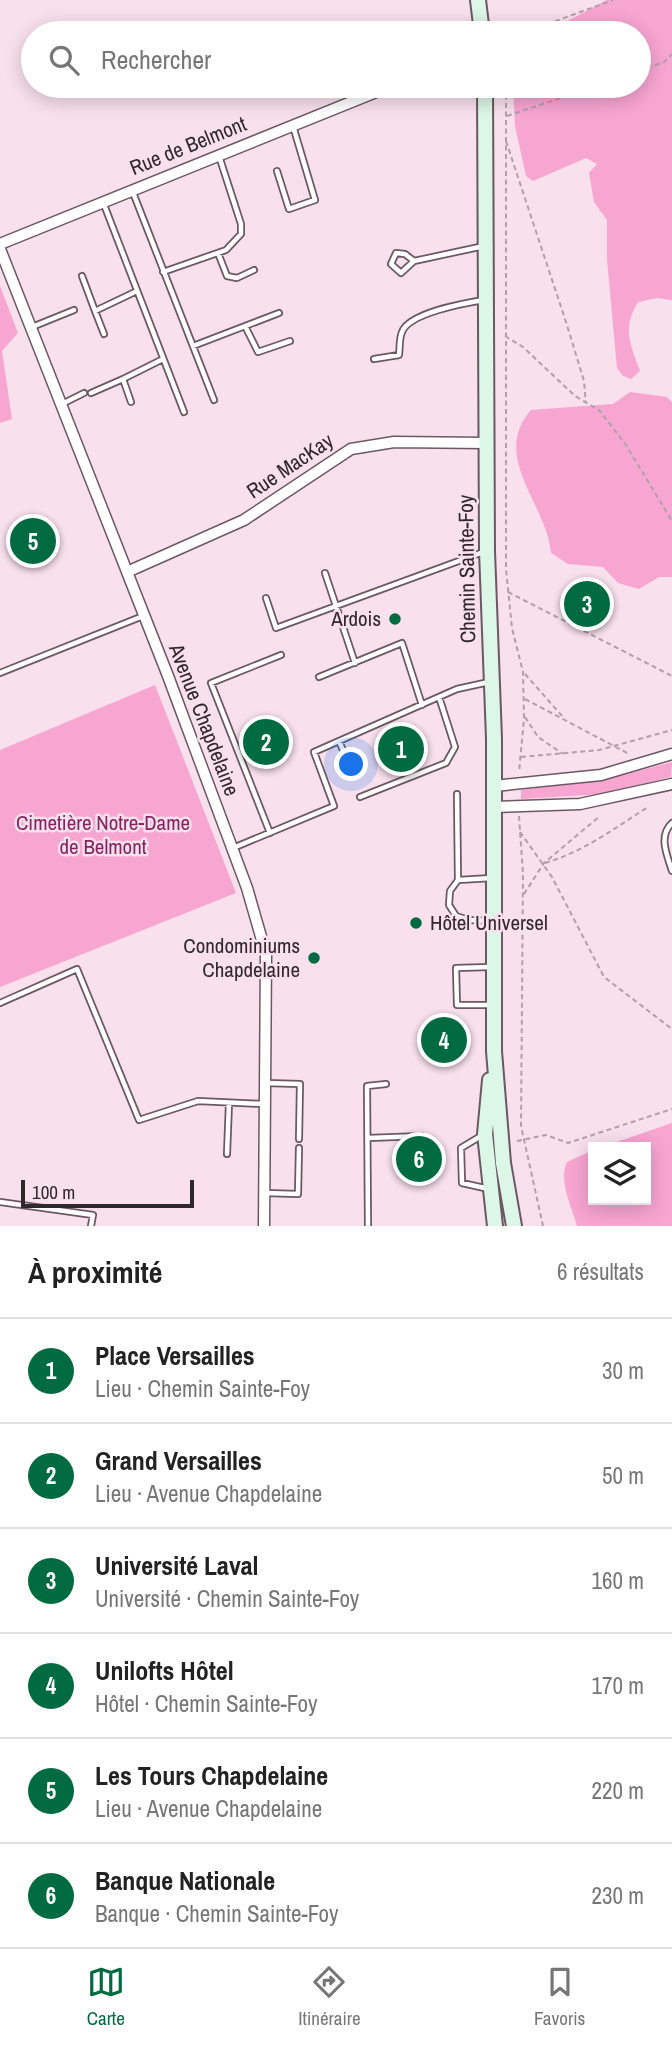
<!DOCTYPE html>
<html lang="fr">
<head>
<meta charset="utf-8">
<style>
  :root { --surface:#fff; --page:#f2f2f2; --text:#222; --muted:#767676; --line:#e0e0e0; --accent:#006a40 }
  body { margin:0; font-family:"Archivo Narrow",sans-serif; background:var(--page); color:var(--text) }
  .controls { position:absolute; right:21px; bottom:21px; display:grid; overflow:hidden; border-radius:0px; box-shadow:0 4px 18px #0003 }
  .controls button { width:63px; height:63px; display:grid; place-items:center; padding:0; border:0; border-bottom:2px solid var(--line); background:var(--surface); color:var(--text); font:35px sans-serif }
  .scale { position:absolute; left:21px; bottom:18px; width:173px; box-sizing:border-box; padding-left:7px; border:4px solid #31282c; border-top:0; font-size:19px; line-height:24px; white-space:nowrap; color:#31282c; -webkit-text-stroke:5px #f8e0ec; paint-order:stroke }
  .you { position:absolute; left:352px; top:765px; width:24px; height:24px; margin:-18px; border:5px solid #fff; border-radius:50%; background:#1a73e8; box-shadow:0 0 0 10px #1a73e833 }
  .badge { display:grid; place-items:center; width:46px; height:46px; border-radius:50%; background:var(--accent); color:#fff; font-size:23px; font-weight:700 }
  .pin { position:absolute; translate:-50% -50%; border:4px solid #fff; box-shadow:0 2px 7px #0006 }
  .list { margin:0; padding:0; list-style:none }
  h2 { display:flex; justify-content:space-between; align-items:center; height:91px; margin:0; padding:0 28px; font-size:30px }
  h2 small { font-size:23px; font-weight:400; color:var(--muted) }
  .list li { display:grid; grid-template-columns:46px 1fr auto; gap:21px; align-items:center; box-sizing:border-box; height:105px; padding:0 28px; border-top:2px solid var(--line) }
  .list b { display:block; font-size:26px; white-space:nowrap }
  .list p { margin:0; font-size:23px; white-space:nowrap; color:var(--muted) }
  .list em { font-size:23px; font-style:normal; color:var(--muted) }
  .icon { flex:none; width:38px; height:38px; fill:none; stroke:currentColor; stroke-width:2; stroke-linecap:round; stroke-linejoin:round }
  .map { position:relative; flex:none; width:672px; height:1226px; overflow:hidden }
  .search { position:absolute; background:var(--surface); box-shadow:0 4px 18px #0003; left:21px; right:21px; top:21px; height:77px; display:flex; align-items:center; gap:18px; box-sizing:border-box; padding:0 24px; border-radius:38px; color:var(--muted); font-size:26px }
  .sheet { height:721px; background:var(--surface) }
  nav { display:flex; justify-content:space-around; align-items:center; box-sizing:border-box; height:98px; border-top:2px solid var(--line); background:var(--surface); font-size:19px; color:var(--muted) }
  nav a { display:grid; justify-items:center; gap:4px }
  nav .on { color:var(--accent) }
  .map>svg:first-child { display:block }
  .green { fill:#f7a5d1 }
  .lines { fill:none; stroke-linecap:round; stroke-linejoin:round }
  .service-casing { stroke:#6c5862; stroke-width:8 }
  .minor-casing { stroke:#6c5862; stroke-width:13 }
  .secondary-casing { stroke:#6c5862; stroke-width:18 }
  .path { stroke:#b29fa8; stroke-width:2; stroke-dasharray:5 3.5; stroke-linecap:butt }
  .service { stroke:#fff; stroke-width:4.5 }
  .minor { stroke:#fff; stroke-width:10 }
  .secondary { stroke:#dcf6e7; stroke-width:14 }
  .poi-dot { fill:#006a40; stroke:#f8e0ec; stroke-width:2.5 }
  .labels { text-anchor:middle; stroke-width:5; stroke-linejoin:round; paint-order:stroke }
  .street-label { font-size:21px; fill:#31282c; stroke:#f8e0ec }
  .poi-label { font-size:21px; fill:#31282c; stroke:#f8e0ec; text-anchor:end }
  .park-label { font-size:21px; fill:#862361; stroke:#f8e0ec }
</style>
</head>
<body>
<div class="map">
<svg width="672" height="1226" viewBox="0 0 672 1226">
  <rect width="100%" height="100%" fill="#f8e0ec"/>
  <path class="green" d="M607 0H672V300L657 298 638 302C622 328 630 344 640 371L631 379 623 376 617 368 607 259V220L594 202 589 173 597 164 586 158 533 181 526 176 515 126 513 86H639V33H545Z
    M0 286 18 333 2 351 12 419 0 423Z
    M630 392 667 397 672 402V577H659L639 589 618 583 603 567 568 564 551 553C547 504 490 457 531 410L613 404Z
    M155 685 236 893 0 987V750Z
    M672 762 671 777 603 794 521 799V790L604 780Z
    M672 1123V1226H577C572 1207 558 1181 567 1162L593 1150V1200H646V1147H602Z"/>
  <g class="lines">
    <g class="service-casing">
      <path id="service" d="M277 171 289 209 315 200 293 126
        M132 190 214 400
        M103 202 184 412
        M218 253 227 276 237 278 254 270
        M414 261 401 273 391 264 396 253 405 254 414 261 484 246
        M163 272 226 250 241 234V224L219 156
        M82 276 95 311 137 291
        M95 311 104 334
        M245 326 258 352 290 341
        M32 327 74 310
        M193 346 279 313
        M374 359 399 355C400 348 399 339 402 332 409 313 465 303 484 300
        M91 393 123 379
        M131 402 123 379 163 359
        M62 404 84 393
        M325 573 355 663
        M266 598 276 628 486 551
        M0 673 143 616
        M319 677 402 643 422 705
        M339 741 354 776
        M457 794 458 880 450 891 449 905 456 916 469 920 493 921
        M360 797 446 763 455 747 439 697
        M672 823C658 836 667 855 672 871
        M270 833 211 683 281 655
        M233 848 334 806 314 752 457 689 489 682
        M458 880 492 878
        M490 967 456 968 457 1005H493
        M0 1003 77 969 139 1120 198 1101 263 1104
        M265 1083 300 1084 299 1139
        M481 1136 461 1148 462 1183 489 1189
        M368 1138 422 1136
        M227 1154 229 1103
        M265 1193 298 1194 299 1148
        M0 1202 93 1215 91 1226
        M368 1226 367 1086 386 1084"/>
    </g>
    <g class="minor-casing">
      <path id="minor" d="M0 244 391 86
        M0 249 168 676 247 888 266 954 264 1226
        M127 572 244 520 351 449 394 442 486 443
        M494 786 601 775 672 754
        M493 807 580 804 672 784"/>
    </g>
    <g class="secondary-casing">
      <path id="secondary" d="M478 0 482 33
        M485 86 487 551 494 739V1051L503 1163 514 1226
        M490 1080 485 1134 495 1226"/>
    </g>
    <path class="path" d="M523 33 613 0
      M639 71 664 62 672 54
      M506 86V569L512 628 523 672 524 719 519 772
      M507 116 596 86
      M506 141 566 322 584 381 586 404
      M505 336 523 347 575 396 599 410 626 445 672 521
      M508 592 672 676
      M525 674 563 717
      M525 699 629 754
      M525 717 538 737 563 754
      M521 757 599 750 672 730
      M519 816 523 874 521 1126 543 1226
      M520 832 552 877 604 977 672 1029
      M545 863C583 852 615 828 648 807
      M524 894 544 863 600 816
      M517 1141 546 1135 568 1143 672 1109"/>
    <use href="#service" class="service"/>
    <use href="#minor" class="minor"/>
    <use href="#secondary" class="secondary"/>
  </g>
  <g class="poi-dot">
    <circle cx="395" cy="619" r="7"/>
    <circle cx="416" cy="923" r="7"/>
    <circle cx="314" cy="958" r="7"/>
  </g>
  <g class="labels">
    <g class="street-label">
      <text transform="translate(188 146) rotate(-22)" y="7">Rue de Belmont</text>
      <text transform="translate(290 466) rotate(-34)" y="7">Rue MacKay</text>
      <text transform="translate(467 569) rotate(-91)" y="7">Chemin Sainte-Foy</text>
      <text transform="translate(204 720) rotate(69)" y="7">Avenue Chapdelaine</text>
    </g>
    <g class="poi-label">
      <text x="381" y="626">Ardois</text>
      <text x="430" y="930" text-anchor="start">Hôtel Universel</text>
      <text x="300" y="953">Condominiums<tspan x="300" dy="24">Chapdelaine</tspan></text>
    </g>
    <g class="park-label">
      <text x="103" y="830">Cimetière Notre-Dame<tspan x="103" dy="24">de Belmont</tspan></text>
    </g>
  </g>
</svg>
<div class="controls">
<button><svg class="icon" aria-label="layers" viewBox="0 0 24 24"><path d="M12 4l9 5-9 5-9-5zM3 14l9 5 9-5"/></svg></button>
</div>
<div class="scale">100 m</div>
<div class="you"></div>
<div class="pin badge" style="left:401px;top:749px">1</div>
<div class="pin badge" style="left:266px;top:742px">2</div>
<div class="pin badge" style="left:587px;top:604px">3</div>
<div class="pin badge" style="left:444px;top:1040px">4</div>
<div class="pin badge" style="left:33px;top:541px">5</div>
<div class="pin badge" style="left:419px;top:1159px">6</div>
<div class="search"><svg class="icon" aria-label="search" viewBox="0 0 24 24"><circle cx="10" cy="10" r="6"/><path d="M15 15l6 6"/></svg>Rechercher</div>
</div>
<section class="sheet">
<h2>À proximité<small>6 résultats</small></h2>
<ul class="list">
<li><span class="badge">1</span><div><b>Place Versailles</b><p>Lieu · Chemin Sainte-Foy</p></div><em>30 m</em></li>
<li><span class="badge">2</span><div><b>Grand Versailles</b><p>Lieu · Avenue Chapdelaine</p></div><em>50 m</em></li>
<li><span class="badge">3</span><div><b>Université Laval</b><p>Université · Chemin Sainte-Foy</p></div><em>160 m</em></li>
<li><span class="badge">4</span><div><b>Unilofts Hôtel</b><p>Hôtel · Chemin Sainte-Foy</p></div><em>170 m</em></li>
<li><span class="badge">5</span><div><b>Les Tours Chapdelaine</b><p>Lieu · Avenue Chapdelaine</p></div><em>220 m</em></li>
<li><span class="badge">6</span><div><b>Banque Nationale</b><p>Banque · Chemin Sainte-Foy</p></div><em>230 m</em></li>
</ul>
</section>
<nav>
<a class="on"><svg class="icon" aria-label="map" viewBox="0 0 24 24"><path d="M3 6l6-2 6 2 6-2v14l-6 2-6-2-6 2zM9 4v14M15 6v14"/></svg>Carte</a>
<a><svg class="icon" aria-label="directions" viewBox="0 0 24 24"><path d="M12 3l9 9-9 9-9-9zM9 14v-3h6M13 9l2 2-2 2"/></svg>Itinéraire</a>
<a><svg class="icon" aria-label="saved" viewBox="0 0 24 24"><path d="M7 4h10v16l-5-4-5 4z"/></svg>Favoris</a>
</nav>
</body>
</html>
